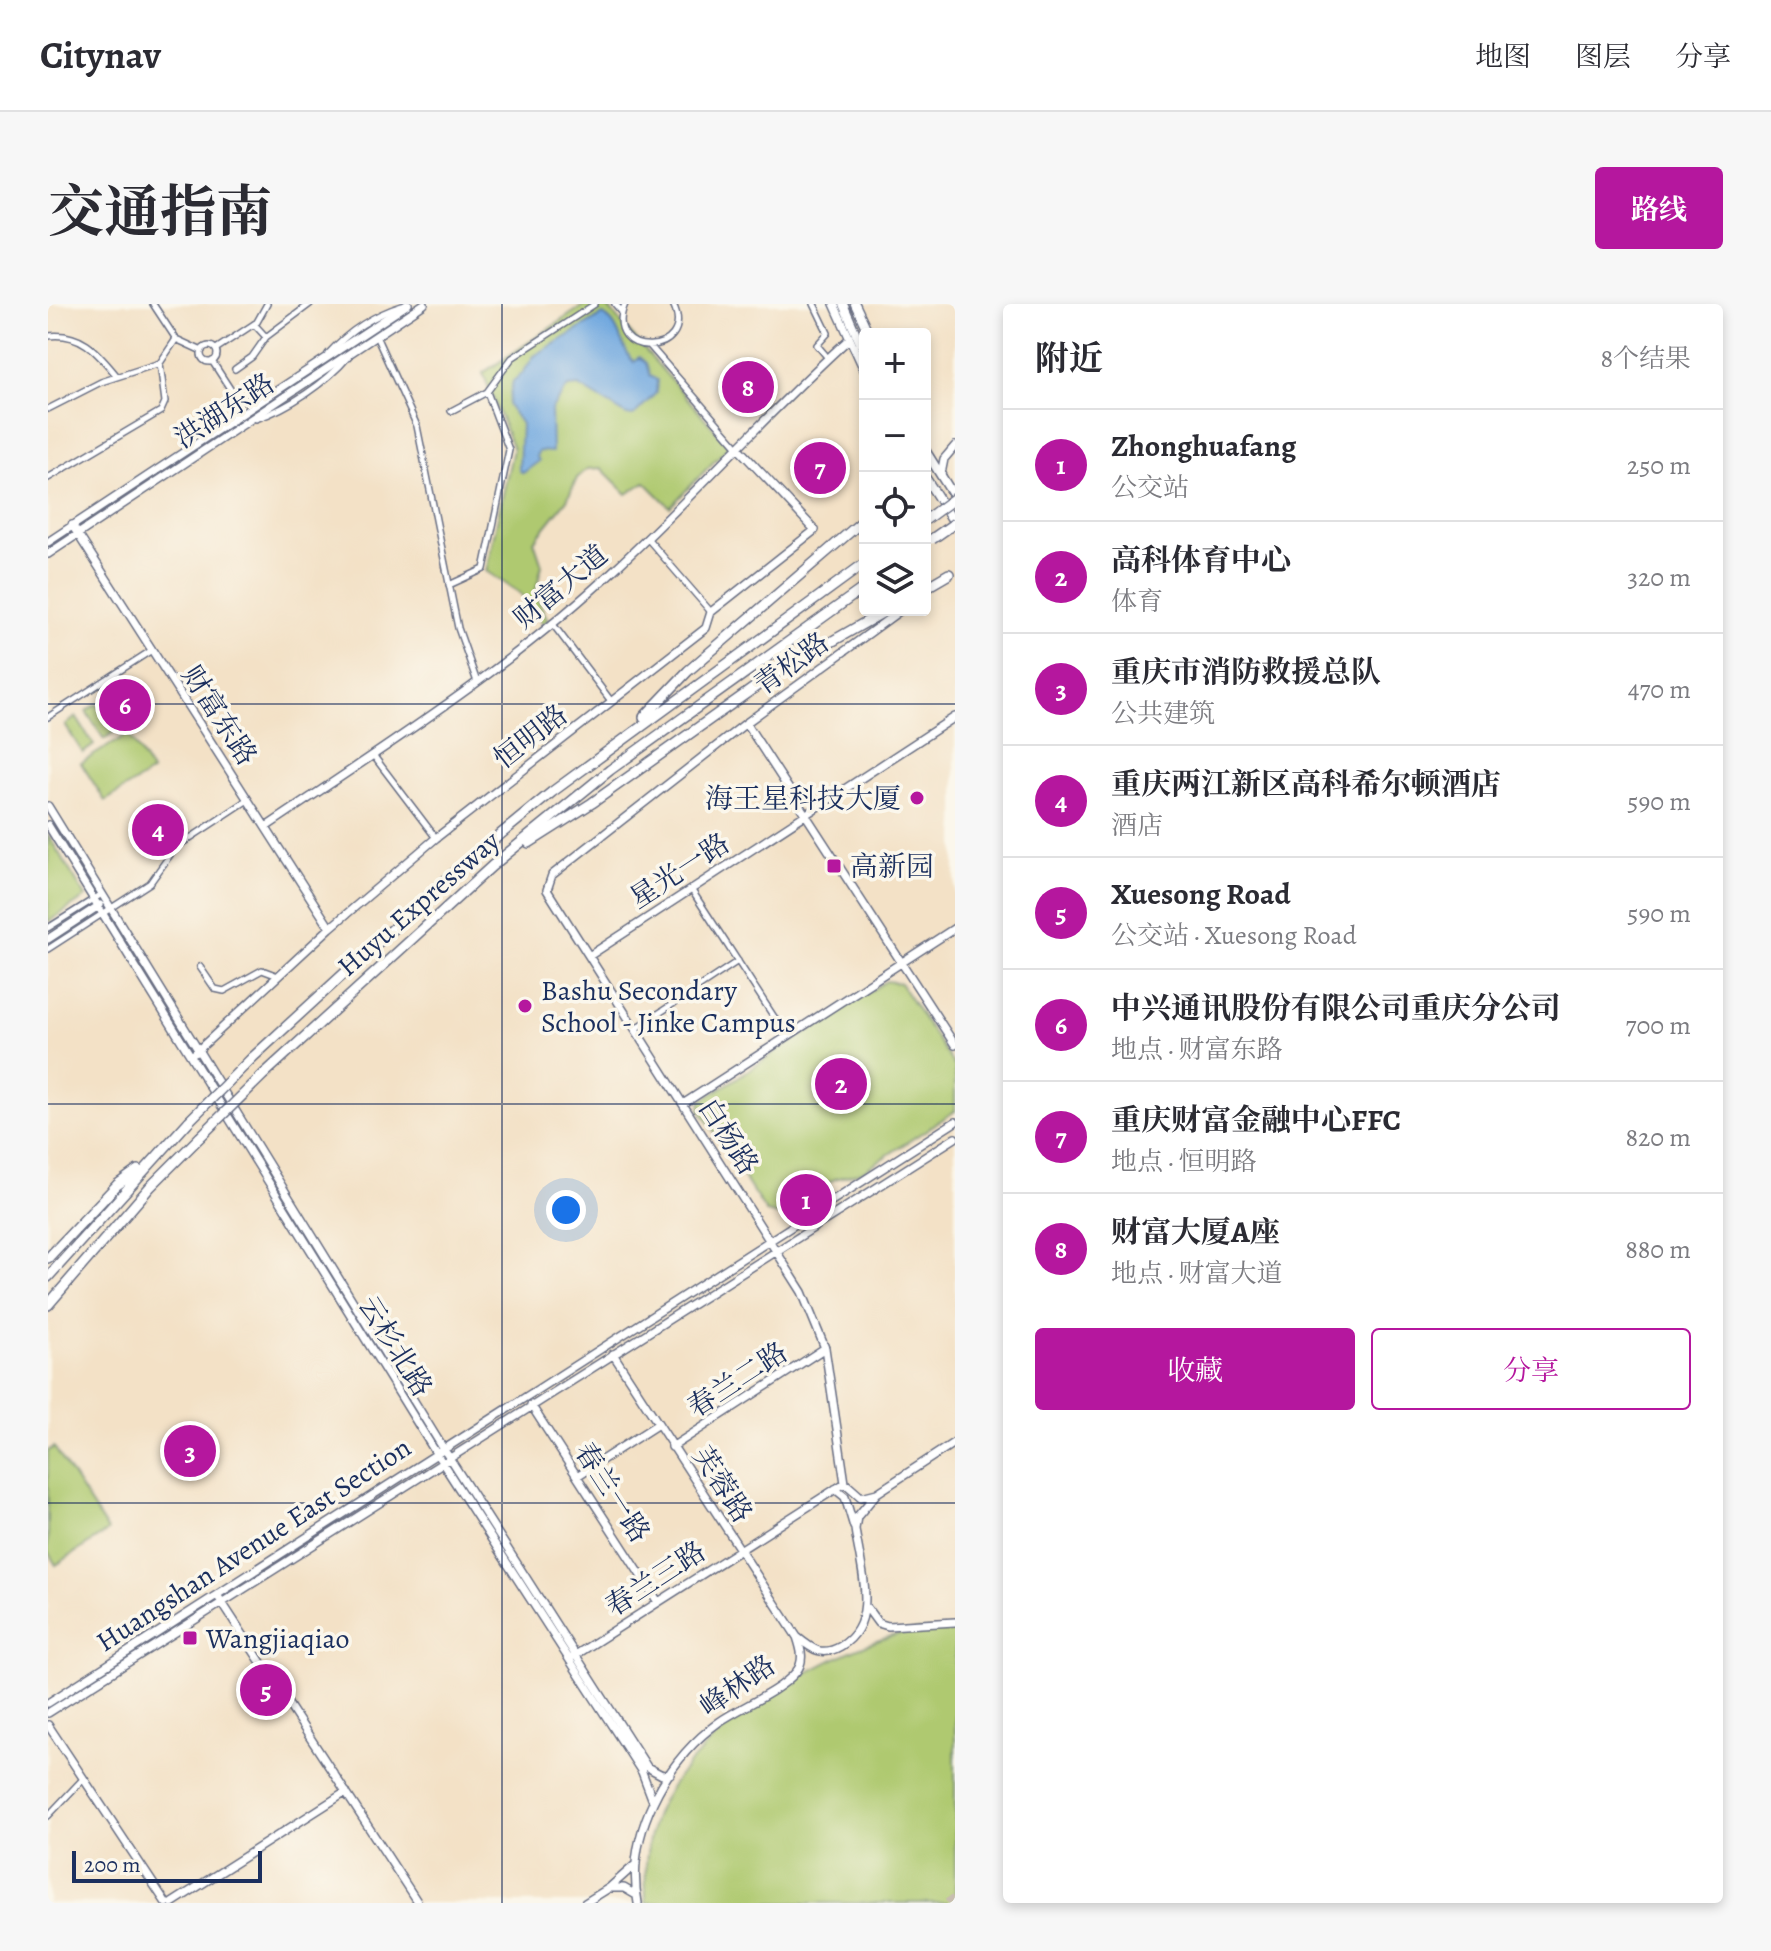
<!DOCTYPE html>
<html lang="zh">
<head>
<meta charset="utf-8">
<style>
  :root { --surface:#fff; --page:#f7f7f7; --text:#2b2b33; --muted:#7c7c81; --line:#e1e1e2; --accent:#b5179e }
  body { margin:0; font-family:Alegreya,"Noto Serif SC",serif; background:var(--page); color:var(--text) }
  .controls { position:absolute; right:24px; top:24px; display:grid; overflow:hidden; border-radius:8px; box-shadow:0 4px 12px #0003 }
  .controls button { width:72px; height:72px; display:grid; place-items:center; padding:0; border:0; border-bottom:2px solid var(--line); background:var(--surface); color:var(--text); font:40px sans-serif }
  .scale { position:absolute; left:24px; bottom:20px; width:190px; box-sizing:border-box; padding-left:8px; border:4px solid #1b2f5e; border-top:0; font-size:22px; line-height:28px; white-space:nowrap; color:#1b2f5e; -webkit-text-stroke:6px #fbf7ec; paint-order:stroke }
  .you { position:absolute; left:518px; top:906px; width:28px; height:28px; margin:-20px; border:6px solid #fff; border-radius:50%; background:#1a73e8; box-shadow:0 0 0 12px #1a73e833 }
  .badge { display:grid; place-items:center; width:52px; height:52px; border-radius:50%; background:var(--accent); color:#fff; font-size:26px; font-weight:700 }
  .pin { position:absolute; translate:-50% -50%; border:4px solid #fff; box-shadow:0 2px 8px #0006 }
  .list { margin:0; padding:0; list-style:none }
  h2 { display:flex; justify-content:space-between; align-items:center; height:104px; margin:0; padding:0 32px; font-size:34px }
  h2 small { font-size:26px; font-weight:400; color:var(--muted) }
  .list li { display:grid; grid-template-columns:52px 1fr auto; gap:24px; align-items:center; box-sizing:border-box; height:112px; padding:0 32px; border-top:2px solid var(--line) }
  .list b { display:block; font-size:30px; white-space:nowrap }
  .list p { margin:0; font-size:26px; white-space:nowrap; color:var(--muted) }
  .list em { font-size:26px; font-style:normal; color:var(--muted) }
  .actions { display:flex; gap:16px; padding:24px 32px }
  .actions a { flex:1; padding:18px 0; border:2px solid var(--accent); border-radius:8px; text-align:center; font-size:28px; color:var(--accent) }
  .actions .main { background:var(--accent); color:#fff }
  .icon { flex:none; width:44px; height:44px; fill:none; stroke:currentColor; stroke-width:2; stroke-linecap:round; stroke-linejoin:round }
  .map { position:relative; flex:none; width:907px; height:1599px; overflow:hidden; border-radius:8px }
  header { display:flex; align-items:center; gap:48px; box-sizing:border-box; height:112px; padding:0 40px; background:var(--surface); border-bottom:2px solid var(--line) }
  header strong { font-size:38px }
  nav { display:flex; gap:44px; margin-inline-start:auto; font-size:28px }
  .intro { display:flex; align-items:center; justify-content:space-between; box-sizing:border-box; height:192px; padding:0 48px }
  h1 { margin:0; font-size:56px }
  .button { padding:20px 36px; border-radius:8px; background:var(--accent); color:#fff; font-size:28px; font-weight:700 }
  main { display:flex; gap:48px; padding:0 48px }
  aside { flex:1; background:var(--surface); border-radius:8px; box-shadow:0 4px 12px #0003 }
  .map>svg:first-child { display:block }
  .green { fill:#afc96f; stroke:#657c66; stroke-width:2 }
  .water { fill:#71a8df; stroke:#466c9e; stroke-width:2 }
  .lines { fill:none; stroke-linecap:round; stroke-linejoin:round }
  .primary-tunnel { stroke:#c8bdb1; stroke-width:8; stroke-dasharray:8 4; stroke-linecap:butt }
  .street-casing { stroke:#676d82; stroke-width:8 }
  .secondary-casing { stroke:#676d82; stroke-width:10 }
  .primary-casing { stroke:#676d82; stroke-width:11 }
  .highway-casing { stroke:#676d82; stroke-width:12 }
  .street { stroke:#fff; stroke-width:5 }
  .secondary { stroke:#fff; stroke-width:7 }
  .primary { stroke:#fff; stroke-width:8 }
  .highway { stroke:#fff; stroke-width:9 }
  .highway-bridge-casing { stroke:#676d82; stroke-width:12; stroke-linecap:butt }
  .highway-bridge { stroke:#fff; stroke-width:9 }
  .grid { fill:none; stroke:#1b2f5e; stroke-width:2; stroke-opacity:0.55 }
  .poi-dot { fill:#b5179e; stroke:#fbf7ec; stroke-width:3 }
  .labels { text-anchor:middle; stroke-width:7; stroke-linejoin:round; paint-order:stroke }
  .street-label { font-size:28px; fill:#1b2f5e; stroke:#fbf7ec }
  .poi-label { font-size:28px; fill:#1b2f5e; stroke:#fbf7ec; text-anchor:start }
</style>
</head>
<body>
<header>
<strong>Citynav</strong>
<nav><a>地图</a><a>图层</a><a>分享</a></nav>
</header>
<div class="intro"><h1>交通指南</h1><a class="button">路线</a></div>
<main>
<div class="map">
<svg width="907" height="1599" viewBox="0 0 907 1599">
  <rect width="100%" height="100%" fill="#fbf7ec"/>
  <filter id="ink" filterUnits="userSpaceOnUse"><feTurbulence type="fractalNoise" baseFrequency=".0125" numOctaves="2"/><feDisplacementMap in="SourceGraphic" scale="16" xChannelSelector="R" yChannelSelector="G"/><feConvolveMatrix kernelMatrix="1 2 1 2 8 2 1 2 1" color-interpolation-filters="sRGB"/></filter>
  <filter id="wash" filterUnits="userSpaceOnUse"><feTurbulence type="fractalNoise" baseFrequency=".006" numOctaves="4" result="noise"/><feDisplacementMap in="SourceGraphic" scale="32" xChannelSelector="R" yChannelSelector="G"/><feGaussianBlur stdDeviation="1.8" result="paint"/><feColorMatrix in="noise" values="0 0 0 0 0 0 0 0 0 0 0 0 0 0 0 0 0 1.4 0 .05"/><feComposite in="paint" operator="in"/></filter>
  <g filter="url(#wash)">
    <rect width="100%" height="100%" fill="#f3e1c6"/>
    <path class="green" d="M538 0H557L681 142 622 203 597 178 579 190 553 164 539 165 529 174 519 196 486 237 494 261 487 290 500 316 495 320 472 289 438 267 465 145 435 69Z
      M49 400 67 427 56 435 38 407Z
      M28 413 46 441 35 449 17 421Z
      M80 430 104 468 57 497 33 459Z
      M0 531 38 593 0 618Z
      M838 677 852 679 907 763V807L815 867 787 875 730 911 718 908 652 806 653 797Z
      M6 1143 60 1227 8 1261 0 1248V1147Z
      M870 1326H907V1599H598C597 1569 597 1536 609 1508 644 1427 786 1340 870 1326Z"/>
    <path class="water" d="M555 11C574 21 571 44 586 58L591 53 598 59 602 72 609 76 608 89 585 112 579 111 531 82 520 83 503 106 504 148 491 147 488 152 491 157 475 169 471 166 473 120 460 101 465 77 475 69 486 52Z"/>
  </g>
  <g filter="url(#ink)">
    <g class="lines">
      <path class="primary-tunnel" d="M899 1599 907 1594"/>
      <g class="street-casing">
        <path id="street" d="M105 0 128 35 154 47
          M567 0 574 8
          M577 0C553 57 651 53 625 0
          M766 0 780 29 769 41 780 54
          M206 20 218 33
          M0 32C34 28 49 48 69 72
          M328 32 369 122 410 324 429 378
          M602 42 690 143
          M153 50a8 8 0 1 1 16 0a8 8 0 1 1-16 0Z
          M168 45 209 18 219 0
          M280 50C300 28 325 11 354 2
          M164 57 188 94
          M187 65 204 53 218 33 262 0
          M0 105 53 78 112 59 128 35
          M403 107 439 88 464 54 547 0
          M208 115C241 104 278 79 301 52
          M0 174 113 107 117 98 112 59
          M599 234 663 308
          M401 281 436 265 461 146 439 88
          M504 319 563 397
          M0 413 104 346
          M325 451 388 534
          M643 585 739 733
          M0 624 54 590
          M0 645 102 579 127 544 200 496
          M152 663 167 685 176 687 214 666 230 672
          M587 725 690 657
          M0 1512 35 1475"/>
      </g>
      <g class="secondary-casing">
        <path id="secondary" d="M786 0 817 68
          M185 116 188 94 207 99
          M893 170 896 155 907 142
          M24 221 282 624
          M0 238 360 0
          M0 250 376 0
          M698 419 907 741
          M0 502 395 1144 599 1463 614 1471 622 1470
          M0 521 388 1149 594 1468 605 1497
          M218 523C338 442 462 364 568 264 648 190 720 108 801 35
          M0 635 52 601
          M541 652 907 413
          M147 749 282 624 388 534 658 324 663 308 767 226 690 144
          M635 800 907 624
          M565 1050 749 1333C753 1345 757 1357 748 1368 730 1389 694 1402 671 1418 617 1457 577 1531 590 1599
          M483 1101 610 1298
          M624 1143 777 1044
          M529 1172 610 1120
          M787 1185 797 1193 806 1223
          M829 1189 907 1138
          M171 1294 370 1599
          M819 1304 830 1319 840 1322 907 1318
          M749 1333C765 1346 774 1353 793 1342 833 1318 812 1263 807 1225L809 1213 829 1189 813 1193 797 1179 777 1044 754 988 499 586 504 571 698 419 853 306
          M526 1352 797 1179
          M0 1399 907 818
          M0 1409 907 834
          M0 1421 118 1599
          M588 1560 561 1584H576L588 1591
          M124 1599 298 1488
          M537 1599 561 1584"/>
      </g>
      <g class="primary-casing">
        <path id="primary" d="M795 0 817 50
          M807 0 821 30
          M877 146 907 194
          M877 173 907 220"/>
      </g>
      <g class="highway-casing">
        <path id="highway" d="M877 284 901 270
          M596 413 640 367 817 215
          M481 539 544 499 720 374 839 306
          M204 754 409 566 504 488 817 259
          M216 770 444 562 562 466 817 283
          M0 954 69 881 90 866
          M0 973 141 817
          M0 1001 102 883 152 833"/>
      </g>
      <use href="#street" class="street"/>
      <use href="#secondary" class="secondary"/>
      <use href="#primary" class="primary"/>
      <use href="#highway" class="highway"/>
      <g class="highway-bridge-casing">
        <path id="highway-bridge" d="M877 216 907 194
          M884 235 907 219
          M141 817 204 754
          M152 833 216 770"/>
      </g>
      <use href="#highway-bridge" class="highway-bridge"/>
    </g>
  </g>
  <path class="grid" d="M454 0V1599M0 400H907M0 800H907M0 1199H907"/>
  <g class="poi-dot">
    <circle cx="869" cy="494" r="8"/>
    <rect x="778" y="554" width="16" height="16" rx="4"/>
    <circle cx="477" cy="702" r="8"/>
    <rect x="134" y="1326" width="16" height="16" rx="4"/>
  </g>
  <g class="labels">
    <g class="street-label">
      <text transform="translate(176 106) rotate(-33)" y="10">洪湖东路</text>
      <text transform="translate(512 282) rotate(-40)" y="10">财富大道</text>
      <text transform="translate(743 359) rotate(-36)" y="10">青松路</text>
      <text transform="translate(172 411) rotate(57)" y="10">财富东路</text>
      <text transform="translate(482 432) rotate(-38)" y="10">恒明路</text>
      <text transform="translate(631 566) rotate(-33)" y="10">星光一路</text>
      <text transform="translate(370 599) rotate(-41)" y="10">Huyu Expressway</text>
      <text transform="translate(681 832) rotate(57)" y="10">白杨路</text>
      <text transform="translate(348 1042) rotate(58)" y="10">云杉北路</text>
      <text transform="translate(689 1075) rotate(-33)" y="10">春兰二路</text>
      <text transform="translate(675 1180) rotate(57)" y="10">芙蓉路</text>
      <text transform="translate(565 1188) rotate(57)" y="10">春兰一路</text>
      <text transform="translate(205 1240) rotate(-33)" y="10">Huangshan Avenue East Section</text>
      <text transform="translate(607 1274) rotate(-33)" y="10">春兰三路</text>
      <text transform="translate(689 1381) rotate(-35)" y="10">峰林路</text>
    </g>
    <g class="poi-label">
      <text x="853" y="504" text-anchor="end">海王星科技大厦</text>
      <text x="802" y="572">高新园</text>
      <text x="493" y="696">Bashu Secondary<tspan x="493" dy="32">School - Jinke Campus</tspan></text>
      <text x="158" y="1344">Wangjiaqiao</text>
    </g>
  </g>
</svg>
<div class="controls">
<button>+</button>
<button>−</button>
<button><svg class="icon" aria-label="locate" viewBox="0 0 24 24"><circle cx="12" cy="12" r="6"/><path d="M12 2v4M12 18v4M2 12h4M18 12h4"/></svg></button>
<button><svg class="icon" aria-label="layers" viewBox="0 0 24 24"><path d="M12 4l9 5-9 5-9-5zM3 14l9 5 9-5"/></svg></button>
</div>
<div class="scale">200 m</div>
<div class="you"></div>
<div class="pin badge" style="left:758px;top:896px">1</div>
<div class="pin badge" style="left:793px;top:780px">2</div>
<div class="pin badge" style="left:142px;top:1147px">3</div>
<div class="pin badge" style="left:110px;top:526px">4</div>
<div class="pin badge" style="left:218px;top:1386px">5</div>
<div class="pin badge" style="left:77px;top:401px">6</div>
<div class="pin badge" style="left:772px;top:164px">7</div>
<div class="pin badge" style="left:700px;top:83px">8</div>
</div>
<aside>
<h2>附近<small>8个结果</small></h2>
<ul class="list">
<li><span class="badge">1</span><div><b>Zhonghuafang</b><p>公交站</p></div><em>250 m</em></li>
<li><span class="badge">2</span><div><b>高科体育中心</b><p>体育</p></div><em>320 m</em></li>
<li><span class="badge">3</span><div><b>重庆市消防救援总队</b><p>公共建筑</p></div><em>470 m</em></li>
<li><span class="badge">4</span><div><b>重庆两江新区高科希尔顿酒店</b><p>酒店</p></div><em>590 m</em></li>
<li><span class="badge">5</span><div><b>Xuesong Road</b><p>公交站 · Xuesong Road</p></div><em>590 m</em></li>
<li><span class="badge">6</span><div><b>中兴通讯股份有限公司重庆分公司</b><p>地点 · 财富东路</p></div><em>700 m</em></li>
<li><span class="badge">7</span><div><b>重庆财富金融中心FFC</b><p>地点 · 恒明路</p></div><em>820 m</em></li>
<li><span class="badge">8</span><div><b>财富大厦A座</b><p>地点 · 财富大道</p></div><em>880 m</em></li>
</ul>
<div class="actions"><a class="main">收藏</a><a>分享</a></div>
</aside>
</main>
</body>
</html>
